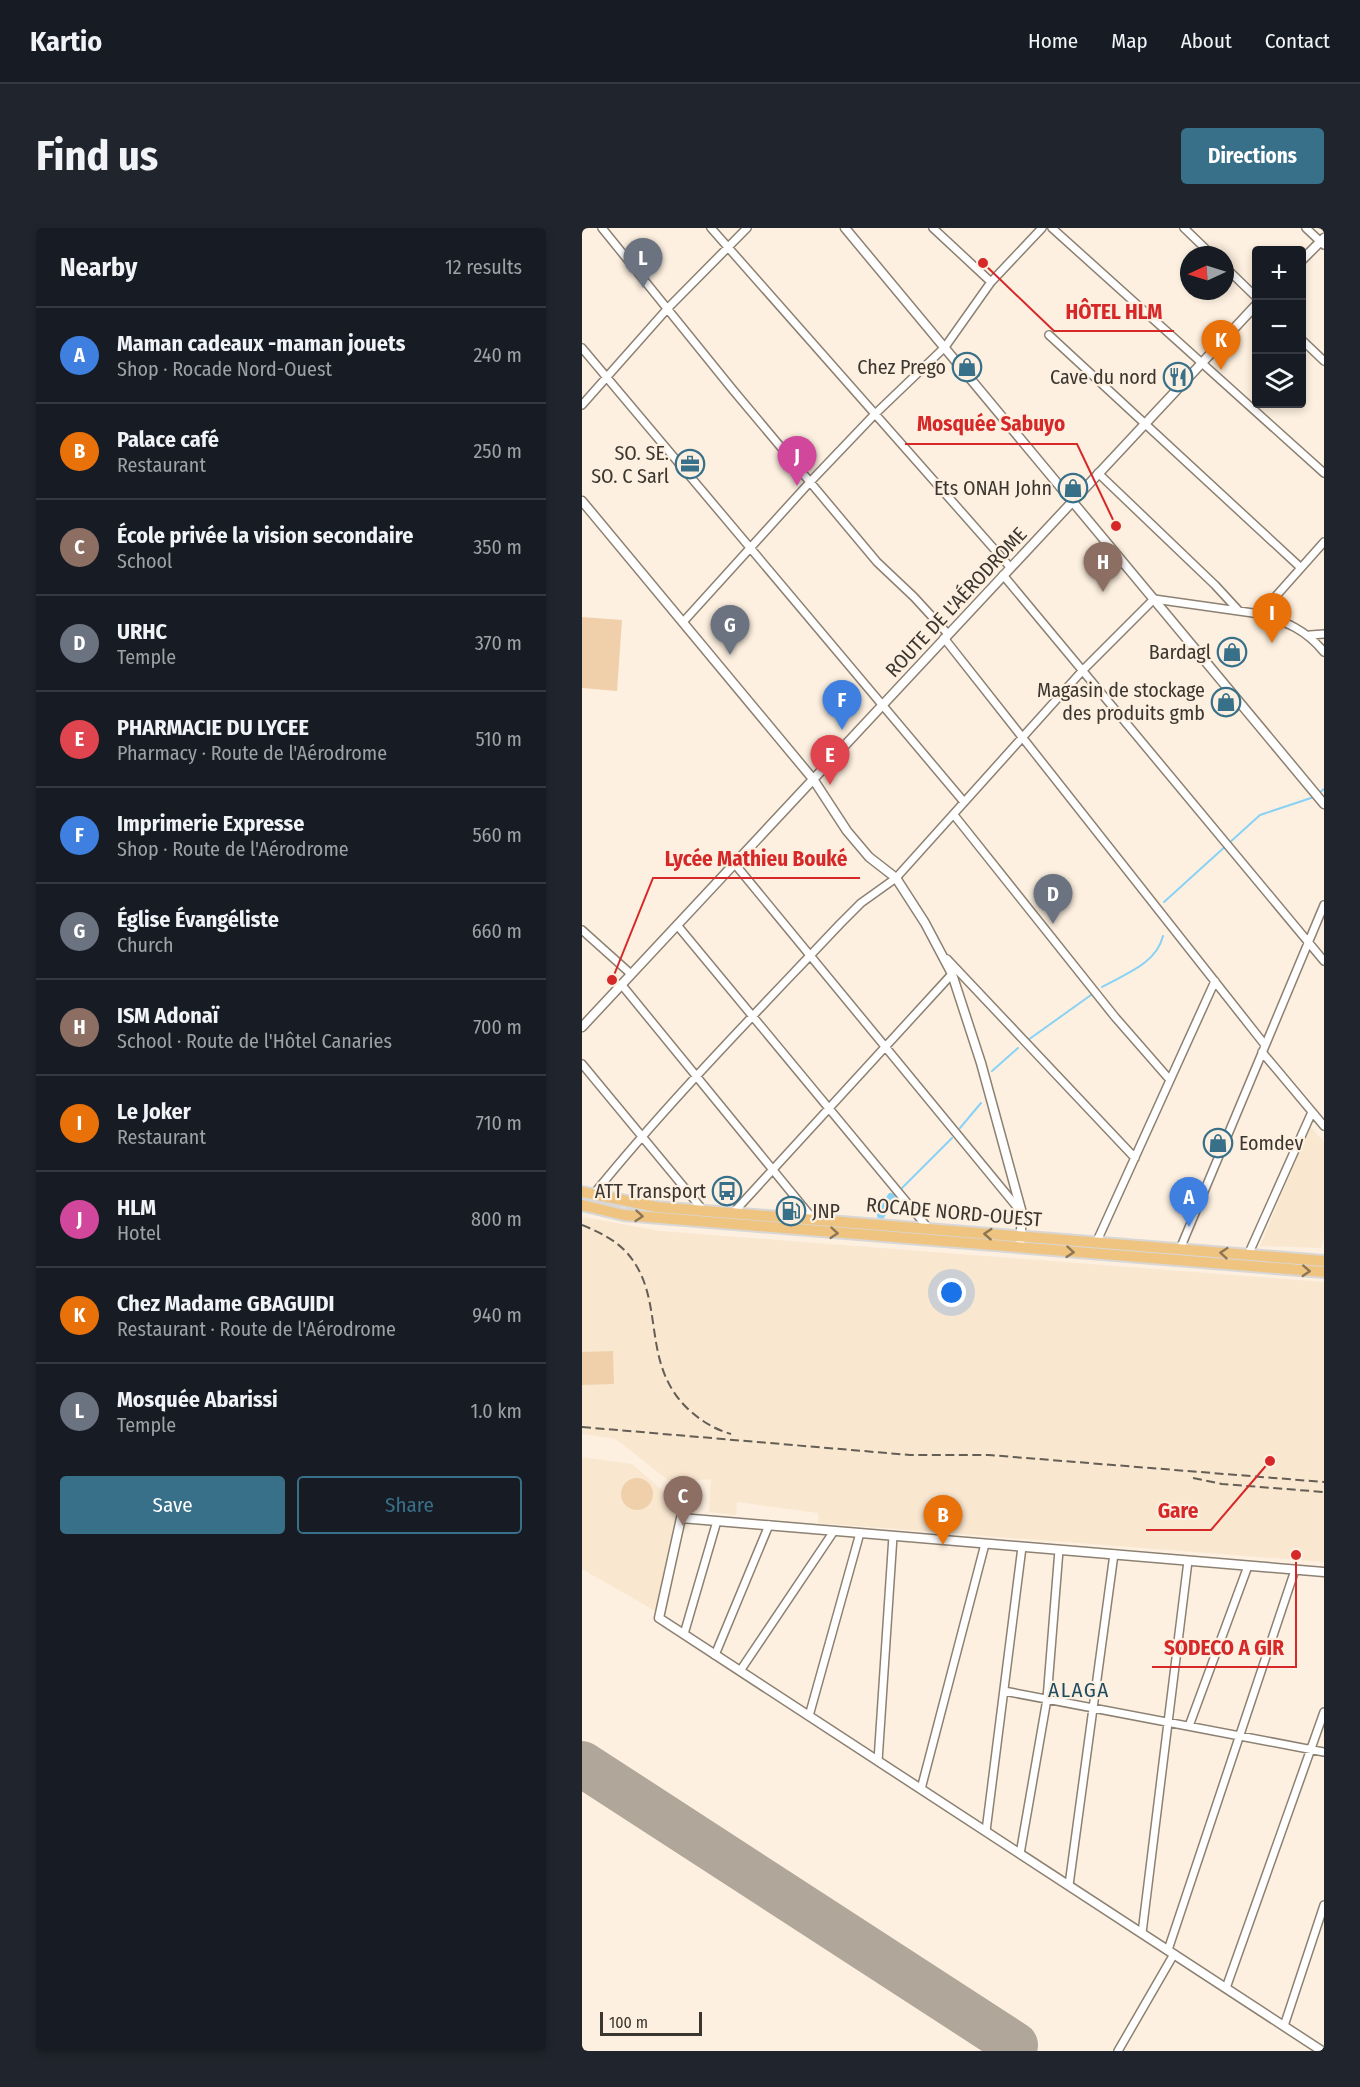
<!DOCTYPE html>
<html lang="en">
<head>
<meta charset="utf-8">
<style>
  :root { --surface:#171b24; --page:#20242c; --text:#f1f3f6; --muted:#9ea1a6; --line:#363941; --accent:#38708a }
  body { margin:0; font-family:"Fira Sans Condensed",sans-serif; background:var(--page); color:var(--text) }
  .controls { position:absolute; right:18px; top:18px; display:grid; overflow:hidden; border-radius:6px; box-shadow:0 3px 9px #0003 }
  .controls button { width:54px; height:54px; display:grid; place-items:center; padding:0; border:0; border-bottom:2px solid var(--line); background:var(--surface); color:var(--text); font:30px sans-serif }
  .compass { position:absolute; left:598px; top:18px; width:54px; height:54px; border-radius:50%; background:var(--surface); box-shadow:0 3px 9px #0003; rotate:266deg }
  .scale { position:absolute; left:18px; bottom:15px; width:102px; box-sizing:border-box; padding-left:6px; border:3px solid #3b3630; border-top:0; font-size:16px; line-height:21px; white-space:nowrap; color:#3b3630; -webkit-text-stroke:4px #fdf0e0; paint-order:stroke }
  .you { position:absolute; left:370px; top:1065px; width:21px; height:21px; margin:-15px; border:4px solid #fff; border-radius:50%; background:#1a73e8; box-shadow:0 0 0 9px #1a73e833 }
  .badge { display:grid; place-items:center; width:39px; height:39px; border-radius:50%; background:var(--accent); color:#fff; font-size:20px; font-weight:700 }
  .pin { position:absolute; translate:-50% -50px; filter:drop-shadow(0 2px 3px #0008) }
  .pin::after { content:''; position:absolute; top:32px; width:21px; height:18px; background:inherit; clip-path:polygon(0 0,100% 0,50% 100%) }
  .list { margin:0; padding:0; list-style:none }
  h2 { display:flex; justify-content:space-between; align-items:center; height:78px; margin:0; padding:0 24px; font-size:26px }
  h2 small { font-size:20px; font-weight:400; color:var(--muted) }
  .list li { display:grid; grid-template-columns:39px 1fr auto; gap:18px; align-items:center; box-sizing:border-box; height:96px; padding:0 24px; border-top:2px solid var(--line) }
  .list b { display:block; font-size:22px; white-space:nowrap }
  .list p { margin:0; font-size:20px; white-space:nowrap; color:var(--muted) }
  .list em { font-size:20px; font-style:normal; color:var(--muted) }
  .actions { display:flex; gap:12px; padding:18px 24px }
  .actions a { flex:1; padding:14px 0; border:2px solid var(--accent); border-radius:6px; text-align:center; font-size:21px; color:var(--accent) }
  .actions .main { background:var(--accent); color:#fff }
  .icon { flex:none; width:33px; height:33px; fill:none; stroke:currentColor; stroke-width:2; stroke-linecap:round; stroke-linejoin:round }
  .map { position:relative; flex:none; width:742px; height:1823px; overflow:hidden; border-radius:6px }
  header { display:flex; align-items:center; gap:36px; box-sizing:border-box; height:84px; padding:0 30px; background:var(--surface); border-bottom:2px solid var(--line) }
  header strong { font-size:28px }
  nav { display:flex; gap:33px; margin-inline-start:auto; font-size:21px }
  .intro { display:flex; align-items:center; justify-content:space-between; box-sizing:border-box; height:144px; padding:0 36px }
  h1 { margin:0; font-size:42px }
  .button { padding:15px 27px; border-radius:6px; background:var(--accent); color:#fff; font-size:21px; font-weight:700 }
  main { display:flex; gap:36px; padding:0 36px }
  aside { flex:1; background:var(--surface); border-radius:6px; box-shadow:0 3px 9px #0003 }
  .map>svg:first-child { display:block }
  .built { fill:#f9e7d0 }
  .green { fill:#efd0ab }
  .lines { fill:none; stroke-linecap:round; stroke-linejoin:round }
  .stream { stroke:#87d2f5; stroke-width:2 }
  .canal { stroke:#87d2f5; stroke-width:8 }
  .runway { stroke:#b0a79a; stroke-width:46 }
  .minor-casing { stroke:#8c8172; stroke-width:10 }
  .tertiary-casing { stroke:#8c8172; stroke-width:11 }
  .primary-casing { stroke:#d8d7d6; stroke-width:14 }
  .minor { stroke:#fff; stroke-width:7 }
  .tertiary { stroke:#fff; stroke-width:8 }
  .primary { stroke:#efc481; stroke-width:10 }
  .rail { stroke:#645e55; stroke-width:2; stroke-dasharray:9 4.5; stroke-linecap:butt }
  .oneway { stroke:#8c7654 }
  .labels { text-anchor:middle; stroke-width:4.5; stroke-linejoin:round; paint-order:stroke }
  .poi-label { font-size:20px; fill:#3b3630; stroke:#fdf0e0; text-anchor:end }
  .street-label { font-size:20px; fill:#3b3630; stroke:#fdf0e0 }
  .neighbourhood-label { font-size:21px; letter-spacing:1.5px; fill:#1e4c60; stroke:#fdf0e0 }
  .leader { fill:none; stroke:#d62828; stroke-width:2 }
  .callout-dot { fill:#d62828; stroke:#fdf0e0; stroke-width:2 }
  .callout-label { font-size:21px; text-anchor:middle; font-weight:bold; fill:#d62828; stroke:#fdf0e0; stroke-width:4.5; stroke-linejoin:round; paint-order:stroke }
</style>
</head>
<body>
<header>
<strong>Kartio</strong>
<nav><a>Home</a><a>Map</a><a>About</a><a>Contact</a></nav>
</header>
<div class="intro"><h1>Find us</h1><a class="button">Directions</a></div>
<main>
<aside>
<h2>Nearby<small>12 results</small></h2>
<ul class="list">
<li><span class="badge" style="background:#3f7fe0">A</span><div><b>Maman cadeaux -maman jouets</b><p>Shop · Rocade Nord-Ouest</p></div><em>240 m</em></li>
<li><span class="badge" style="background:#e8710a">B</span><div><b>Palace café</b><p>Restaurant</p></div><em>250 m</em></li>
<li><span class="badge" style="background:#8d6e63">C</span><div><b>École privée la vision secondaire</b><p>School</p></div><em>350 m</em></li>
<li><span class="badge" style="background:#6b7280">D</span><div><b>URHC</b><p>Temple</p></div><em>370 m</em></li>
<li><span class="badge" style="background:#e0444e">E</span><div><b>PHARMACIE DU LYCEE</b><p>Pharmacy · Route de l'Aérodrome</p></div><em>510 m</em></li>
<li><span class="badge" style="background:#3f7fe0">F</span><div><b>Imprimerie Expresse</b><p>Shop · Route de l'Aérodrome</p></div><em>560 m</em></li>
<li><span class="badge" style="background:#6b7280">G</span><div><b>Église Évangéliste</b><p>Church</p></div><em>660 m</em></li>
<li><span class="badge" style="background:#8d6e63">H</span><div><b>ISM Adonaï</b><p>School · Route de l'Hôtel Canaries</p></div><em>700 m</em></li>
<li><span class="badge" style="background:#e8710a">I</span><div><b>Le Joker</b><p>Restaurant</p></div><em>710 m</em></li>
<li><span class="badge" style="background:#d1479c">J</span><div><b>HLM</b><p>Hotel</p></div><em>800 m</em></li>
<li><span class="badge" style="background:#e8710a">K</span><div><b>Chez Madame GBAGUIDI</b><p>Restaurant · Route de l'Aérodrome</p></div><em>940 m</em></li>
<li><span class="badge" style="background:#6b7280">L</span><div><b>Mosquée Abarissi</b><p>Temple</p></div><em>1.0 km</em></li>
</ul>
<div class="actions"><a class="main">Save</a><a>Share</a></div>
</aside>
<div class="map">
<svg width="742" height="1823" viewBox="0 0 742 1823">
  <rect width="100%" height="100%" fill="#fdf0e0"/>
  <path class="built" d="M728 898 742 914V1009L739 1020 678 1018Z
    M0 989 79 1003 742 1054V1334L236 1295V1285L155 1274 154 1287 127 1284 129 1251 115 1252 106 1268 34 1211 0 1206Z
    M0 1229 50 1236 96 1276 75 1384 0 1341Z"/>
  <path class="green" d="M0 389 40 392 35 463 0 460Z
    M31 1123 32 1156 0 1157V1124Z
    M39 1266a16 16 0 1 1 32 0a16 16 0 1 1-32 0Z"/>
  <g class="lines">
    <path class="stream" d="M736 566 742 561
      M582 674 678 587 732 569
      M520 759C543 746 574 736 581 708
      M446 812 509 767
      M410 843 436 820
      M378 900 399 875
      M318 962 370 910"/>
    <path class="canal" d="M299 987 309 969"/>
    <path class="runway" d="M0 1536 433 1817"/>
    <g class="minor-casing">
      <path id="minor" d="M20 0 151 162 295 334 332 369 366 406
        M129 0 428 339
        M351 0 409 54
        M470 0 742 245
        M602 0 630 27
        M724 0 742 17
        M643 39 674 69
        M467 107 718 339
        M720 112 742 133
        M0 120 382 574
        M0 177 86 80 165 0
        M516 245 633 357 657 383
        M421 347 742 733
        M678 386 742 314
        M102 393 228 254 292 187 363 119 409 54 460 0
        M728 407 742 406
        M362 410 683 817
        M372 587 533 789 588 852
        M152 635 440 985
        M95 697 346 1000
        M0 702 49 746
        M365 731 553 930
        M39 756 231 991
        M680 824 742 898
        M0 836 120 981
        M11 967C88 872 174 785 258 696L279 675 314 650 501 442 572 371 678 386C705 394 724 402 742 424
        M152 984 370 746
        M515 1013 633 753
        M598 1021 742 677
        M666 1027 730 884
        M102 1406 135 1293
        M133 1427 187 1297
        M158 1443 252 1303
        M422 1463 742 1524
        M227 1488 278 1305
        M607 1498 666 1338
        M296 1533 311 1308
        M339 1561 403 1316
        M404 1603 440 1319
        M438 1626 465 1471 477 1322
        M487 1657 532 1326
        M560 1705 606 1333
        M586 1722 713 1342
        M644 1760 742 1484
        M702 1798 742 1677
        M536 1823 592 1726"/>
    </g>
    <g class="tertiary-casing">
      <path id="tertiary" d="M263 0 742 576
        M720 32 742 10
        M0 273 231 551 265 603 287 629 314 650 343 695 370 746 399 835 440 985 438 1020
        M0 799 674 77
        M740 1823 77 1390 99 1290 742 1344"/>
    </g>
    <g class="primary-casing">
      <path id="primary" d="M0 964 75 979 742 1033
        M0 977 42 987 742 1044"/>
    </g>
    <use href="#minor" class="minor"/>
    <use href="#tertiary" class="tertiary"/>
    <use href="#primary" class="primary"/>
    <path class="rail" d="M0 997C17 1004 34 1012 46 1026 85 1072 57 1134 106 1181 119 1193 132 1201 149 1206
      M0 1199 328 1227H407L742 1254
      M611 1250 640 1256 742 1264"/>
  </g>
  <defs><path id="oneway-chevron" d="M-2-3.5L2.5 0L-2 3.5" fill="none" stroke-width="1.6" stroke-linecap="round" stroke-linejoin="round" transform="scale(1.5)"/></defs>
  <g class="oneway">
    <use href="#oneway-chevron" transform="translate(57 988) rotate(5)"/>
    <use href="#oneway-chevron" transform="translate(252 1005) rotate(5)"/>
    <use href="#oneway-chevron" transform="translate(406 1006) rotate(-176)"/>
    <use href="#oneway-chevron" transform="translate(488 1024) rotate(5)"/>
    <use href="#oneway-chevron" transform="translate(642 1025) rotate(-175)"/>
    <use href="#oneway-chevron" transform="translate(724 1043) rotate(3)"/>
  </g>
  <defs>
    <g id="shop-ring" transform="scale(1.5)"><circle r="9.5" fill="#fdf0e0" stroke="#38708a" stroke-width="1.5"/><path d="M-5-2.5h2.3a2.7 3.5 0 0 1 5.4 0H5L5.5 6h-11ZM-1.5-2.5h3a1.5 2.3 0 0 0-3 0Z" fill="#38708a"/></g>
    <g id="restaurant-ring" transform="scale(1.5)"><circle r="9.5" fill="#fdf0e0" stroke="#38708a" stroke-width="1.5"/><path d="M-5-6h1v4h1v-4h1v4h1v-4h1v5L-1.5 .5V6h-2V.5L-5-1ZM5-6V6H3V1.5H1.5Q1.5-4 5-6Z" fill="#38708a"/></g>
    <g id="office-ring" transform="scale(1.5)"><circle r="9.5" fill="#fdf0e0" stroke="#38708a" stroke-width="1.5"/><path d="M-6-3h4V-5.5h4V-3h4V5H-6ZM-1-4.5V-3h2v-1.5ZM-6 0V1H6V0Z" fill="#38708a"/></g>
    <g id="bus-ring" transform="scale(1.5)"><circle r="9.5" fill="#fdf0e0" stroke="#38708a" stroke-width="1.5"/><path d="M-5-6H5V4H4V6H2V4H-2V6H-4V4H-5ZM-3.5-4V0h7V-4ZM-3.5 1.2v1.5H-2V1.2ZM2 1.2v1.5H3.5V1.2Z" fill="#38708a"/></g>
    <g id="fuel-ring" transform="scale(1.5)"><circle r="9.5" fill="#fdf0e0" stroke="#38708a" stroke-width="1.5"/><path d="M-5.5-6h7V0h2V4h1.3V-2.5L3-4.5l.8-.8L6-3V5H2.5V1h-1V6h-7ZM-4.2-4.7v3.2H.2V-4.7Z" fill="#38708a"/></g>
  </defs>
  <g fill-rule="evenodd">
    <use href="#shop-ring" x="385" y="139"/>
    <use href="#restaurant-ring" x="596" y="149"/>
    <use href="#office-ring" x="108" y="236"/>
    <use href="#shop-ring" x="491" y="260"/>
    <use href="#shop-ring" x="650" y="424"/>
    <use href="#shop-ring" x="644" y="474"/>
    <use href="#shop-ring" x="636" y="915"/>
    <use href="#bus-ring" x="145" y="963"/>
    <use href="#fuel-ring" x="209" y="983"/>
  </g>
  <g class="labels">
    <g class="poi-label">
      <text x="364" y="146">Chez Prego</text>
      <text x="575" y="156">Cave du nord</text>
      <text x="87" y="232">SO. SE.<tspan x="87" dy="23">SO. C Sarl</tspan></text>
      <text x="470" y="267">Ets ONAH John</text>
      <text x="629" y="431">Bardagl</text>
      <text x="623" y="469">Magasin de stockage<tspan x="623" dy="23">des produits gmb</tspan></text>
      <text x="657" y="922" text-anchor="start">Eomdev</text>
      <text x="124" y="970">ATT Transport</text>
      <text x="230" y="990" text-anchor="start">JNP</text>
    </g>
    <g class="street-label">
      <text transform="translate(374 374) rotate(-47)" y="7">ROUTE DE L'AÉRODROME</text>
      <text transform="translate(372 984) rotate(5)" y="7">ROCADE NORD-OUEST</text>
    </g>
    <g class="neighbourhood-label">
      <text x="497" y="1469">ALAGA</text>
    </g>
  </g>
  <path class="leader" d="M401 35L472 103H592M534 298L495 216H323M30 752L71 650H278M688 1233L629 1302H564M714 1327L714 1439H570"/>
  <g class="callout-dot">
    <circle cx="401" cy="35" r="6"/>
    <circle cx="534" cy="298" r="6"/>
    <circle cx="30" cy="752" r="6"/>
    <circle cx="688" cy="1233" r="6"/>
    <circle cx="714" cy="1327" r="6"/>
  </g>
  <g class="callout-label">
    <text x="532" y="91">HÔTEL HLM</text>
    <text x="409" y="203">Mosquée Sabuyo</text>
    <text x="174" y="638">Lycée Mathieu Bouké</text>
    <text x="596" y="1290">Gare</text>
    <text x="642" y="1427">SODECO A GIR</text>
  </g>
</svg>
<div class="controls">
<button>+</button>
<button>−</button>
<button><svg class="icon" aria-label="layers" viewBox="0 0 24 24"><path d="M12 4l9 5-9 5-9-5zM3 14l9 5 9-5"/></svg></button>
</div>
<svg class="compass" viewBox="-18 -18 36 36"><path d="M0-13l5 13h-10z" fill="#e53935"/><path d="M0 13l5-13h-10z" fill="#9ea1a6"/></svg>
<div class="scale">100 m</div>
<div class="you"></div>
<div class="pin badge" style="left:607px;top:999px;background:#3f7fe0">A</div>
<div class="pin badge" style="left:361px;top:1317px;background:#e8710a">B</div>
<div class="pin badge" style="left:101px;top:1298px;background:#8d6e63">C</div>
<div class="pin badge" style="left:471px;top:696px;background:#6b7280">D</div>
<div class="pin badge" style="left:248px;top:557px;background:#e0444e">E</div>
<div class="pin badge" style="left:260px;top:502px;background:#3f7fe0">F</div>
<div class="pin badge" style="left:148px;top:427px;background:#6b7280">G</div>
<div class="pin badge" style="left:521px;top:364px;background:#8d6e63">H</div>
<div class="pin badge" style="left:690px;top:415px;background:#e8710a">I</div>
<div class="pin badge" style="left:215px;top:258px;background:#d1479c">J</div>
<div class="pin badge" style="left:639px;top:142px;background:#e8710a">K</div>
<div class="pin badge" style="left:61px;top:60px;background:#6b7280">L</div>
</div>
</main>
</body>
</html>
